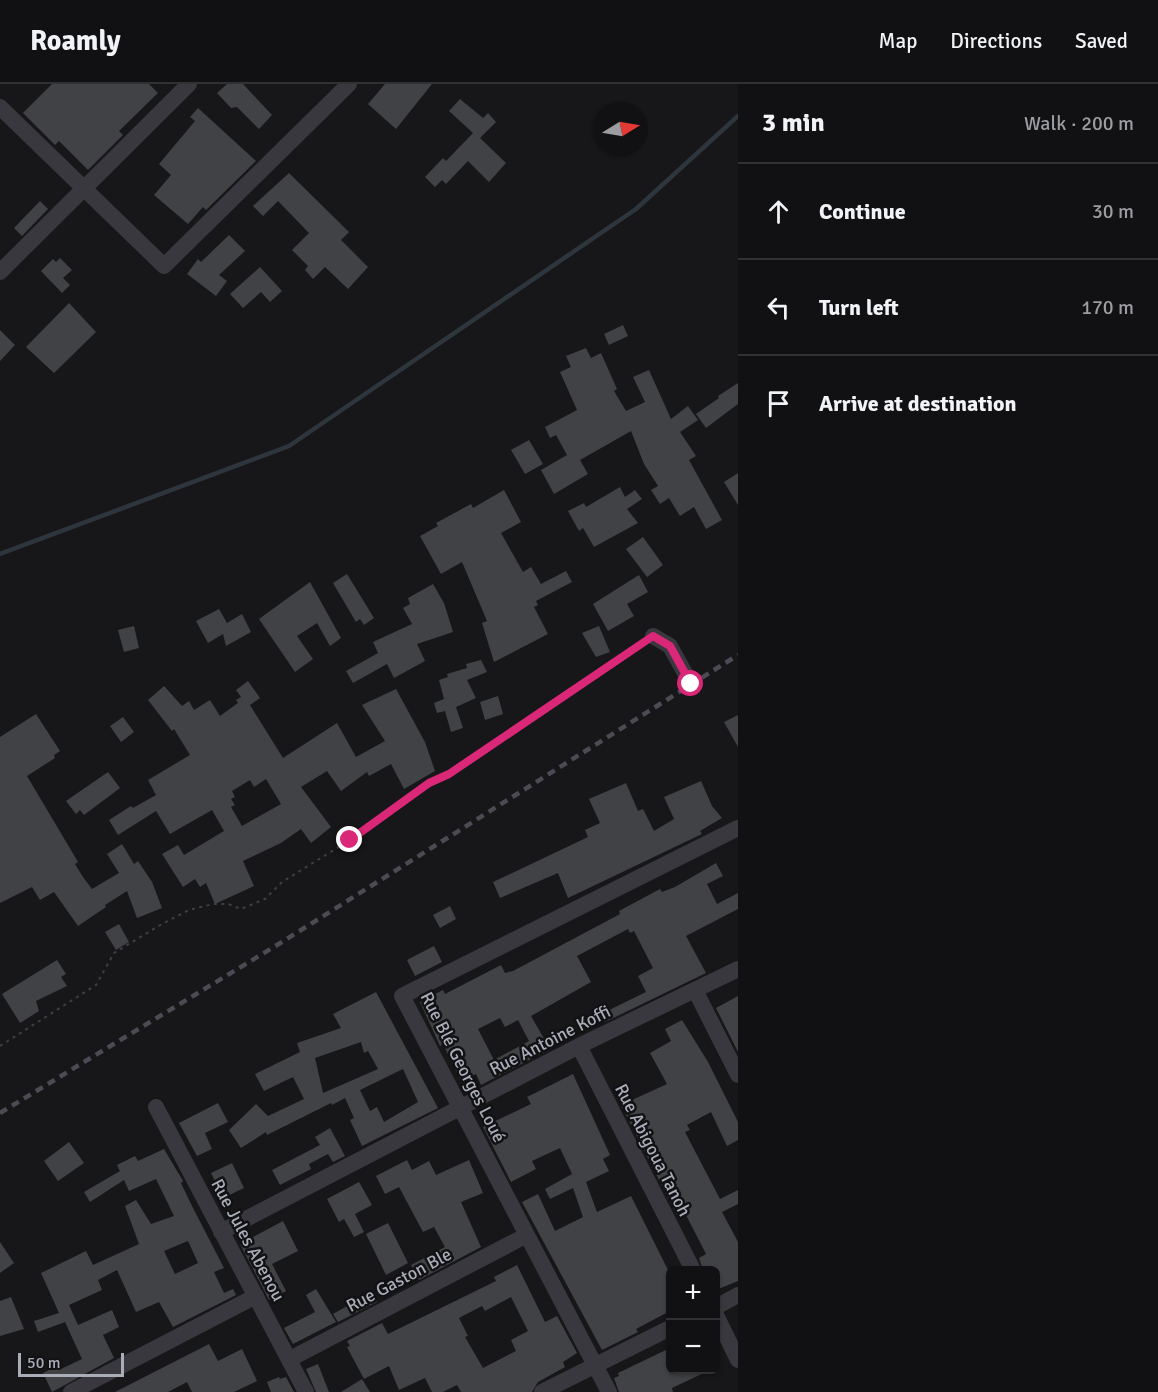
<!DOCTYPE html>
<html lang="en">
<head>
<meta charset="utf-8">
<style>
  :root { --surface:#111113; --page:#1a1a1c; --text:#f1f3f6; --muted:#9c9da0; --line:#303133 }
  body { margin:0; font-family:Signika,sans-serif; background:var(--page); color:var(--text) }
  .controls { position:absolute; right:18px; bottom:18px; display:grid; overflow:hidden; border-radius:9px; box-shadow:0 2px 4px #0004 }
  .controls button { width:54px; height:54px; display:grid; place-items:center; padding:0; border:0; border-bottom:2px solid var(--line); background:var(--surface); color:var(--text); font:30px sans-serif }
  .compass { position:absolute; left:594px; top:18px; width:54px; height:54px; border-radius:50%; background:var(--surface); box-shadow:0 2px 4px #0004; rotate:79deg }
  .scale { position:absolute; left:18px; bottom:15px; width:106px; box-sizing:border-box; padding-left:6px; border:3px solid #a9adb8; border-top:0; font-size:16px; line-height:21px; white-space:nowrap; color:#a9adb8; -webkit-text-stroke:4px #121214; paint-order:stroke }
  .stop { position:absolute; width:18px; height:18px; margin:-14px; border:4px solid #db2777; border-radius:50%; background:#fff }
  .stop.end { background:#db2777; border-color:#fff; box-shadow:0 2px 6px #0008 }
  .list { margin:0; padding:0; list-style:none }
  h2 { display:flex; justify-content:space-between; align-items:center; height:78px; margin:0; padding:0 24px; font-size:26px }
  h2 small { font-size:20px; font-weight:400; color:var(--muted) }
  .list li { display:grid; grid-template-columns:39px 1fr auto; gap:18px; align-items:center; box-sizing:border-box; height:96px; padding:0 24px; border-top:2px solid var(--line) }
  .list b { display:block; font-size:22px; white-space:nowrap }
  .list em { font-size:20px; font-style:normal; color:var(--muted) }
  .icon { flex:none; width:33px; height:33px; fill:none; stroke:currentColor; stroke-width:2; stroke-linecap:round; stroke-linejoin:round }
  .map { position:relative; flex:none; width:738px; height:1308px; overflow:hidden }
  header { display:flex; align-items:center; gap:36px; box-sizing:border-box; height:84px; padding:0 30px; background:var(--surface); border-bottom:2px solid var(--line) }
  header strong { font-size:28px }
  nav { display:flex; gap:33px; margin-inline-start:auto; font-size:21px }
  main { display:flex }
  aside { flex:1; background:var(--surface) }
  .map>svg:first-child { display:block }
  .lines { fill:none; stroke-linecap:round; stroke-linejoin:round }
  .stream { stroke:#2d353d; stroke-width:4.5 }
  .building { fill:#414246; fill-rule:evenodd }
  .path { stroke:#3e3f45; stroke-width:2; stroke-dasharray:3 4.5; stroke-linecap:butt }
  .street { stroke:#38383e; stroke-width:16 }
  .rail { stroke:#4b4c53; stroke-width:4.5; stroke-dasharray:8 6; stroke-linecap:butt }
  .route { stroke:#db2777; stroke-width:8 }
  .labels { text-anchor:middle; stroke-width:5; stroke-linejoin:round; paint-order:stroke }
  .street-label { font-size:18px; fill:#a9adb8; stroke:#121214 }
</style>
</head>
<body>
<header>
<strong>Roamly</strong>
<nav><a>Map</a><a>Directions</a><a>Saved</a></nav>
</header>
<main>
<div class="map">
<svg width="738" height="1308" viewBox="0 0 738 1308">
  <rect width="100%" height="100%" fill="#171719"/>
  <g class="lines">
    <path class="stream" d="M0 470 289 362 636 125 738 32"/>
  </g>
  <path class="building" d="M52 0H149L158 9 119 47 123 51 88 86 59 57 55 61 23 29Z
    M227 0H243L272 31 259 45 237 23 231 24 217 9Z
    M385 0H432L396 45 368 20Z
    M460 15 483 34 488 29 496 38 480 54 506 79 489 98 468 77 446 100 442 96 435 103 425 93 443 74 446 77 473 49 449 27Z
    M198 24 256 77 206 126 203 123 188 140 154 111 171 91 159 80 195 37 190 33Z
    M289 89 349 148 341 156 368 183 348 205 325 183 313 195 305 186 308 182 292 166 309 149 278 117 263 132 253 122Z
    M40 117 48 125 22 152 14 144Z
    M229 151 245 167 219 191 227 197 216 212 187 190 198 175 201 178Z
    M60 174 72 186 63 194 70 201 62 209 41 187 53 175 56 178Z
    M260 183 282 207 270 218 261 208 243 224 230 210Z
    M69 219 96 248 54 289 26 263Z
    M623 241 628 252 609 261 604 250Z
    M0 246 15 261 0 277Z
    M586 264 591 274 601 269 617 305 614 307 626 327 645 318 633 293 649 286 671 335 688 322 698 336 680 348 696 372 689 376 722 436 706 445 694 423 680 432 669 414 660 420 651 406 658 402 644 380 631 347 580 376 588 390 554 410 541 386 567 371 556 351 550 354 545 343 577 326 560 288 571 283 566 272Z
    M738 299V320L706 344 696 330 719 314 718 312Z
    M529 356 543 380 525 390 511 366Z
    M738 389V421L724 398Z
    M620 403 625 413 635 406 642 415 627 425 638 439 594 463 583 444 579 447 568 427 584 419 586 423Z
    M504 406 521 438 501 449 523 488 531 483 541 500 566 487 572 498 536 517 538 521 534 523 548 550 494 578 482 539 487 537 462 478 441 490 420 452 438 442 436 439 471 420 473 424Z
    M643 453 663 481 647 493 626 465Z
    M347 490 374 534 364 541 360 535 356 538 333 499Z
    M639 491 648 508 627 520 634 532 608 547 593 520Z
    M310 498 341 554 330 562 317 539 297 552 313 575 295 588 259 535Z
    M433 500 444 519 453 548 417 560 425 577 394 594 387 580 353 599 346 587 378 569 373 558 412 540 403 524 410 520 408 514Z
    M219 525 227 539 242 530 251 548 226 562 223 550 208 559 196 537Z
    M134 542 139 564 124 568 118 546Z
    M599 542 610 568 596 573 582 549Z
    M481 576 487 588 467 596 476 614 456 623 463 644 451 648 445 627 437 629 434 619 444 615 439 596 448 593 447 590 467 584 466 580Z
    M248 597 260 614 250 621 283 674 337 639 356 673 385 657 362 621 396 605 425 658 435 687 404 705 391 680 369 692 367 688 341 707 327 687 301 703 331 743 311 759 301 745 281 759 243 777 254 802 215 820 206 799 200 803 195 795 183 803 162 770 178 761 184 771 224 747 212 726 170 750 156 727 118 751 109 736 131 722 133 724 156 711 148 696 190 671 174 645 172 647 148 616 164 602 182 622 189 617 194 626 210 616 220 632 238 619 236 616 241 613 236 606ZM266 695 281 720 242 742 231 723 235 721 231 715 235 713 232 707 250 696 254 703Z
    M498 612 503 630 485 636 480 618Z
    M36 630 60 667 54 671 55 674 27 692 78 778 75 780 83 793 92 805 119 789 107 770 122 760 134 780 138 777 152 798 162 824 137 834 127 807 105 821 106 823 78 842 54 808 40 816 32 803 0 819V653Z
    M738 631V663L724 638Z
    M123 633 134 648 121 658 110 642Z
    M108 688 120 704 84 731 80 726 76 730 66 717Z
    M701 697 712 722 722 734 700 747 702 750 568 814 558 789 500 814 493 798 588 753 585 746 600 739 589 715 626 699 638 727 643 725 654 747 674 735 664 713Z
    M716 779 723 792 707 800 717 820 738 809V825L686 852 706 889 605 938 601 930 646 908 638 892 653 884 634 847 630 849 628 845 577 872 591 898 531 932 550 965 481 1001 476 990 461 997 443 960 440 962 420 918 443 906 445 910 501 881 505 889 513 887 620 830 619 827 660 805 662 808 675 803ZM500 934 505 943 518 936 529 957 494 976 478 945Z
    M450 822 456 835 440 844 433 831Z
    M119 840 129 858 116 866 105 848Z
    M434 862 442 878 415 892 407 876Z
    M57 876 66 890 61 893 67 902 36 917 39 927 20 939 2 910Z
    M376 908 438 1024 362 1062 350 1036 354 1034 345 1014 332 1021 331 1019 267 1051 266 1048 241 1064 229 1046 256 1020 268 1032 304 1015 293 993 264 1007 255 990 300 968 297 959 341 944 333 930ZM361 958 364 969 368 967 378 985 323 1009 315 974ZM403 985 418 1018 384 1038 377 1023 370 1027 360 1006Z
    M738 912V968L716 924Z
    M682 936 708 978 738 1038V1056L727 1062 711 1028 687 1041 690 1046 685 1048 720 1115 738 1106V1120L722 1128 738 1158V1197L716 1206V1186H703L699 1174 706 1170 686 1131 679 1135 621 1021 667 1000 650 969 671 957 665 945Z
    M573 990 610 1071 603 1075 609 1087 586 1098 597 1128 631 1112 670 1190V1227L636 1245 638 1248 602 1266 522 1118 538 1110 555 1147 583 1133 573 1104 550 1115 545 1105 572 1090 560 1064 532 1077 536 1085 511 1098 483 1043 531 1020 527 1013Z
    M218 1019 228 1038 205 1049 212 1065 197 1072 179 1039Z
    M330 1044 345 1072 333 1078 328 1070 309 1080 311 1085 280 1101 272 1086 320 1061 315 1053Z
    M69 1058 84 1079 58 1097 44 1077Z
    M164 1065 183 1097 181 1099 192 1122 224 1184 214 1188 224 1209 233 1205 236 1211 173 1243 159 1218 136 1228 117 1186 98 1196 102 1206 69 1221 78 1241 112 1226 119 1243 103 1251 114 1274 52 1308 43 1289 59 1281 61 1285 82 1275 65 1238 38 1248 34 1237 59 1229 41 1189 86 1167 93 1181 139 1160 125 1122 136 1116 151 1140 174 1132 156 1095 129 1107 124 1096 90 1118 84 1108 120 1087 117 1081 135 1072 138 1077ZM188 1157 198 1179 175 1190 164 1167Z
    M407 1076 412 1086 429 1077 436 1091 469 1076 483 1109 461 1118 481 1163 419 1196 411 1181 445 1163 434 1143 423 1148 399 1103 385 1110 376 1092Z
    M232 1079 244 1104 223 1114 211 1089Z
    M359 1098 372 1121 355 1130 364 1148 354 1153 344 1135 339 1138 327 1115Z
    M283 1137 298 1167 272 1180 286 1207 269 1216 240 1160Z
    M388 1139 408 1179 386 1191 366 1150Z
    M0 1158 14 1179 0 1189Z
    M517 1181 545 1238 557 1232 577 1269 563 1278 565 1283 538 1298 532 1308H461L457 1301 443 1308H432L425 1294 399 1306 389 1282 364 1295 347 1263 350 1262 347 1257 382 1239 388 1250 496 1197 494 1193ZM511 1213 528 1247 511 1256 516 1267 483 1284 465 1253 468 1252 459 1234 482 1222 485 1227Z
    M316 1205 336 1238 293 1260 284 1244 315 1228 306 1211Z
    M372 1208 377 1218 338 1238 333 1230Z
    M11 1213 24 1245 0 1252V1217Z
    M209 1260 218 1277 242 1265 257 1297 234 1308H192L187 1298 168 1308H115Z
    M670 1264V1286H710L672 1304 673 1308H619L614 1294 619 1292 618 1289Z
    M318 1280 329 1308H316L306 1285Z
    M279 1293 280 1295 286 1293 294 1308H271L267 1298Z
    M362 1295 370 1308H341Z"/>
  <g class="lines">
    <path class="path" d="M0 962 96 901 114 869 162 840 189 826 213 820H228L241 825 265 815 282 798 350 756 429 699 449 690 641 560"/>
    <path class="street" d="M0 23 164 182 349 0
      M0 188 189 0
      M653 552 670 562 691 600
      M695 906 738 991
      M579 962 693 1186
      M156 1023 306 1308
      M221 1148 579 962 738 885
      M716 1223 738 1211
      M716 1231 738 1276
      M290 1275 527 1151
      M71 1308 256 1212
      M542 1308 670 1244
      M609 1308 402 912 738 744"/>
    <path class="rail" d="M0 1029 282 858 738 571"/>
  </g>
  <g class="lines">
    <path class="route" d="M350 756 429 699 449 690 653 552 670 562 691 600"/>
  </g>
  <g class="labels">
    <g class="street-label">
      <text transform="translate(550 956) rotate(-27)" y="6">Rue Antoine Koffi</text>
      <text transform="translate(463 983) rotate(63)" y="6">Rue Blé Georges Loué</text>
      <text transform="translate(653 1066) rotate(63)" y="6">Rue Abigoua Tanoh</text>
      <text transform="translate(248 1156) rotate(62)" y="6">Rue Jules Abenou</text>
      <text transform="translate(399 1196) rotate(-28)" y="6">Rue Gaston Ble</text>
    </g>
  </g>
</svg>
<div class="controls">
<button>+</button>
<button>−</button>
</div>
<svg class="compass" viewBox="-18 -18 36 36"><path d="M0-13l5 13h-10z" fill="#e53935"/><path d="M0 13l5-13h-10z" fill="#9c9da0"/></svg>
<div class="scale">50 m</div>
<div class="stop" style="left:691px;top:600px"></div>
<div class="stop end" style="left:350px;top:756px"></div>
</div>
<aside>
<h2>3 min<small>Walk · 200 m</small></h2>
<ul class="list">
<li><svg class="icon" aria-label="ahead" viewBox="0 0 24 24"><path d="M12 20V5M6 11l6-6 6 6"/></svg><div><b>Continue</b></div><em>30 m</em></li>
<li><svg class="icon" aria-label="left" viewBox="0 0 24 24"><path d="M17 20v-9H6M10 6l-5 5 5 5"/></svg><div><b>Turn left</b></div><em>170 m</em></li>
<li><svg class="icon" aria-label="arrive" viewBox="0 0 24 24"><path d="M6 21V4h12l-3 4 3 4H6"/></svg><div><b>Arrive at destination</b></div></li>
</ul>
</aside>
</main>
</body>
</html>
